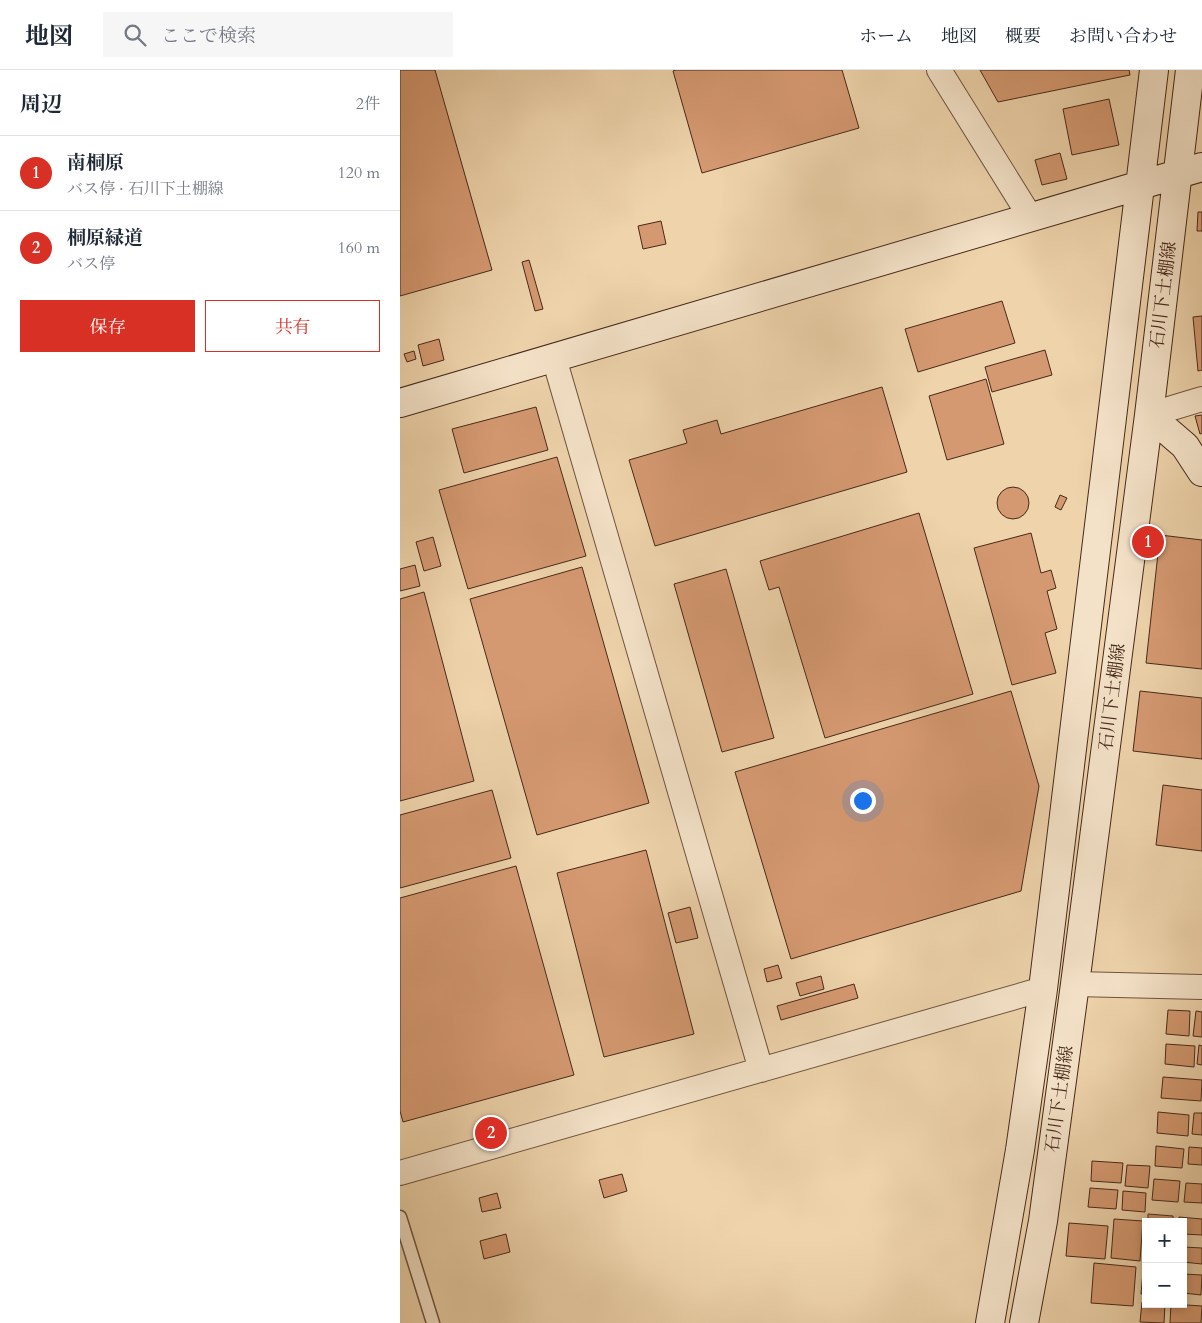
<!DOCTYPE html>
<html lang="ja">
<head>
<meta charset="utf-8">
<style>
  :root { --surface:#fff; --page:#f6f6f7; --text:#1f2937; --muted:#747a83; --line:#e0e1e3; --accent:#d93025 }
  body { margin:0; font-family:Cardo,"Noto Serif JP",serif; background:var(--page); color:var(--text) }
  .controls { position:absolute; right:15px; bottom:15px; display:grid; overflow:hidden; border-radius:0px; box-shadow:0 2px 8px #0003 }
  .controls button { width:45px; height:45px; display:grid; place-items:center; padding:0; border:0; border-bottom:1px solid var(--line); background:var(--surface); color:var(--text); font:25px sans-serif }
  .you { position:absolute; left:462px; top:730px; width:18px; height:18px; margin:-12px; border:4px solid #fff; border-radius:50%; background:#1a73e8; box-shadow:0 0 0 8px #1a73e833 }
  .badge { display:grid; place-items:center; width:32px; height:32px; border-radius:50%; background:var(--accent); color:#fff; font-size:16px; font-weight:700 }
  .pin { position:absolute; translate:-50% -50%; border:2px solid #fff; box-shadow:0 1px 5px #0006 }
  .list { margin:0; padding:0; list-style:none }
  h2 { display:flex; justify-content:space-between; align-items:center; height:65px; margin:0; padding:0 20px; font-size:21px }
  h2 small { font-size:16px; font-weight:400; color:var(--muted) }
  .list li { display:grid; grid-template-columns:32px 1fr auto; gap:15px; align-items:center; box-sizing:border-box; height:75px; padding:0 20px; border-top:1px solid var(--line) }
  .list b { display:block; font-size:19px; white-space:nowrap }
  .list p { margin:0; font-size:16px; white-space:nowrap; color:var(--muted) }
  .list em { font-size:16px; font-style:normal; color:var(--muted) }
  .actions { display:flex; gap:10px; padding:15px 20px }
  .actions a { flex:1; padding:11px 0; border:1px solid var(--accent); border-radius:0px; text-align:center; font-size:18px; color:var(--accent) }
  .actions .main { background:var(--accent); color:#fff }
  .icon { flex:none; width:28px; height:28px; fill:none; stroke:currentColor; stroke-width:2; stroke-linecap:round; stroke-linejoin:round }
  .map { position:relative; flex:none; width:802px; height:1253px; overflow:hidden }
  header { display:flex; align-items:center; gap:30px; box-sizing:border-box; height:70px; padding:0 25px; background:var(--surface); border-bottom:1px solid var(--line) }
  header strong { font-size:24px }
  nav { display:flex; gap:28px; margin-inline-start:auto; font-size:18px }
  .search { width:350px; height:45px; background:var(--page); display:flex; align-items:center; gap:12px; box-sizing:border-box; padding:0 18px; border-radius:0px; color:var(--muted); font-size:19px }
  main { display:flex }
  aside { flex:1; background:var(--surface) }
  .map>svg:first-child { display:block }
  .building { fill:#d59971; stroke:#46291a }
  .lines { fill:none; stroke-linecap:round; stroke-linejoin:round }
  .lane-casing { stroke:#70543e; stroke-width:15 }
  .street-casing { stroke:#70543e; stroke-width:26 }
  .secondary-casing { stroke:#46291a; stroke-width:30 }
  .lane { stroke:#f4e2c8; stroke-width:12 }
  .street { stroke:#f4e2c8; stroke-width:24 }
  .secondary { stroke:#f4e2c8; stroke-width:28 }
  .labels { text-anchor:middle; stroke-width:4; stroke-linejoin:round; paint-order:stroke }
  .street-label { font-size:18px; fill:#46291a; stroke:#f4e2c8 }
</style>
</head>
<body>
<header>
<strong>地図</strong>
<div class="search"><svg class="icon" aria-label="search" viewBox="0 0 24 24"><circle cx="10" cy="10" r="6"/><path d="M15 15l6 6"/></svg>ここで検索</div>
<nav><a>ホーム</a><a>地図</a><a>概要</a><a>お問い合わせ</a></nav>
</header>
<main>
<aside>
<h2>周辺<small>2件</small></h2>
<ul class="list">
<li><span class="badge">1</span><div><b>南桐原</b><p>バス停 · 石川下土棚線</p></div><em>120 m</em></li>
<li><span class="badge">2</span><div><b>桐原緑道</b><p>バス停</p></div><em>160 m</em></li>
</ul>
<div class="actions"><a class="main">保存</a><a>共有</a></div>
</aside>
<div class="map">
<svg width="802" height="1253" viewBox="0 0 802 1253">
  <rect width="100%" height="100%" fill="#eed3ab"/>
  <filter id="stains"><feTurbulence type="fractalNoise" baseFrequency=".004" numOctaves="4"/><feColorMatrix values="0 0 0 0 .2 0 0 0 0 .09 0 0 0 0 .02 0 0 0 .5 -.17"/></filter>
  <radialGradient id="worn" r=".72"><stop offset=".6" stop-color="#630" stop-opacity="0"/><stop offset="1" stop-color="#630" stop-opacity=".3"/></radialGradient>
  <path class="building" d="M0 0H35L92 200 0 226Z
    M276 0H442L459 58 302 103 273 1Z
    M580 0H729L730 5 598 32Z
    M709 29 719 75 672 85 663 39Z
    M660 83 667 109 642 115 635 90Z
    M798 142H802V161H797Z
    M261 151 266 174 243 179 238 156Z
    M129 190 143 239 135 241 122 192Z
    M602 231 615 273 518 302 505 259Z
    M802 246V300L798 301 793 247Z
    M39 269 44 290 23 296 18 275Z
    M645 280 652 305 592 322 585 297Z
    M14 281 16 289 7 292 4 284Z
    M586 309 604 374 547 390 529 326Z
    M482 317 507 402 255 476 229 390 287 373 283 360 317 350 321 364Z
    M136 337 148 380 64 403 52 359Z
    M802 345V363L800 364 795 346Z
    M157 387 186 486 68 519 39 420Z
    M597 433a16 16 0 1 1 32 0a16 16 0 1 1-32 0Z
    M660 425 667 428 661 440 655 437Z
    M519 443 573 624 425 668 379 517 369 520 360 491Z
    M631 463 641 503 651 500 656 518 647 521 657 559 645 563 656 603 612 615 574 478Z
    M760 465 802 470V599L746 593Z
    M33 467 41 496 24 501 16 472Z
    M15 495 20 516 0 521V499Z
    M182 497 249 733 137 765 70 529Z
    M326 499 374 668 322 682 274 514Z
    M24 522 74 711 0 731V529Z
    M611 621 639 716 621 821 391 889 335 702Z
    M740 621 802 628V689L733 681Z
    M763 715 802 720V781L756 775Z
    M92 720 111 788 0 818V745Z
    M246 780 294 964 204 987 157 803Z
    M116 796 174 1005 3 1052 0 1041V828Z
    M290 837 298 868 276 873 268 843Z
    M378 895 382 908 367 912 364 899Z
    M421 906 424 919 400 926 396 913Z
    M454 914 458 928 381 950 377 936Z
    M768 940 790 941 789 966 766 964Z
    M796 941 802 942V967L793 966Z
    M766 974 795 976 794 997 765 994Z
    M799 975 802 976V995L797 994Z
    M763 1007 802 1010 801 1031 761 1028Z
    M758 1042 789 1045 788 1066 757 1063Z
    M794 1043H802V1065L792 1064Z
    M756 1076 784 1079 782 1098 755 1096Z
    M789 1077 802 1078V1095L788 1094Z
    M692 1091 723 1093 721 1113 691 1111Z
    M727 1095 750 1096 748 1118 725 1116Z
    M222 1104 227 1121 204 1128 199 1110Z
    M754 1109 780 1111 778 1132 752 1130Z
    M786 1113 802 1114V1133L784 1132Z
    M690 1118 718 1120 716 1139 688 1137Z
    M723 1121 746 1123 745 1142 722 1140Z
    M97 1123 101 1138 82 1142 79 1128Z
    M748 1144 773 1146V1152H748Z
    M779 1147 802 1149V1165L783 1164V1152H779Z
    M714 1149 743 1151 740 1191 711 1188Z
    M669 1153 708 1156 705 1189 666 1186Z
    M106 1164 110 1182 84 1189 80 1171Z
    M783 1177 802 1178V1194L783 1192Z
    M694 1193 736 1197 733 1236 691 1233Z
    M743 1202H746V1224H741Z
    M783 1204 802 1205 801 1225 783 1223Z
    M742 1232 746 1233V1234H765L764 1253 740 1252Z
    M771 1234 802 1236 801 1253H770Z"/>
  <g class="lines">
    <g class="lane-casing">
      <path id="lane" d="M0 1147 33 1253"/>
    </g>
    <g class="street-casing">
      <path id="street" d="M539 0 631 148
        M154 288 361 1000
        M749 345 802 329
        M675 914 802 917
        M0 1103 643 919"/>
    </g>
    <g class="secondary-casing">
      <path id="secondary" d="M0 333 802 97
        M749 345 785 376 802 402
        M590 1253 620 1080 643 919 754 0
        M624 1253 643 1151 675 914 749 345 790 0"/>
    </g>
    <use href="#lane" class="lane"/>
    <use href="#street" class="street"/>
    <use href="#secondary" class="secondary"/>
  </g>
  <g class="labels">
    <g class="street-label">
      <text transform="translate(763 225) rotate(-83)" y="6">石川下土棚線</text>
      <text transform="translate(712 627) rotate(-83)" y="6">石川下土棚線</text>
      <text transform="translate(659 1029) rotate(-82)" y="6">石川下土棚線</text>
    </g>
  </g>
  <rect width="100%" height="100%" filter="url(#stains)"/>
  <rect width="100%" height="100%" fill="url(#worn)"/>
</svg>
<div class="controls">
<button>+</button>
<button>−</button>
</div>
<div class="you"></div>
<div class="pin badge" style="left:748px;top:472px">1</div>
<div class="pin badge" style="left:91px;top:1063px">2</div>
</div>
</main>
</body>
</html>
